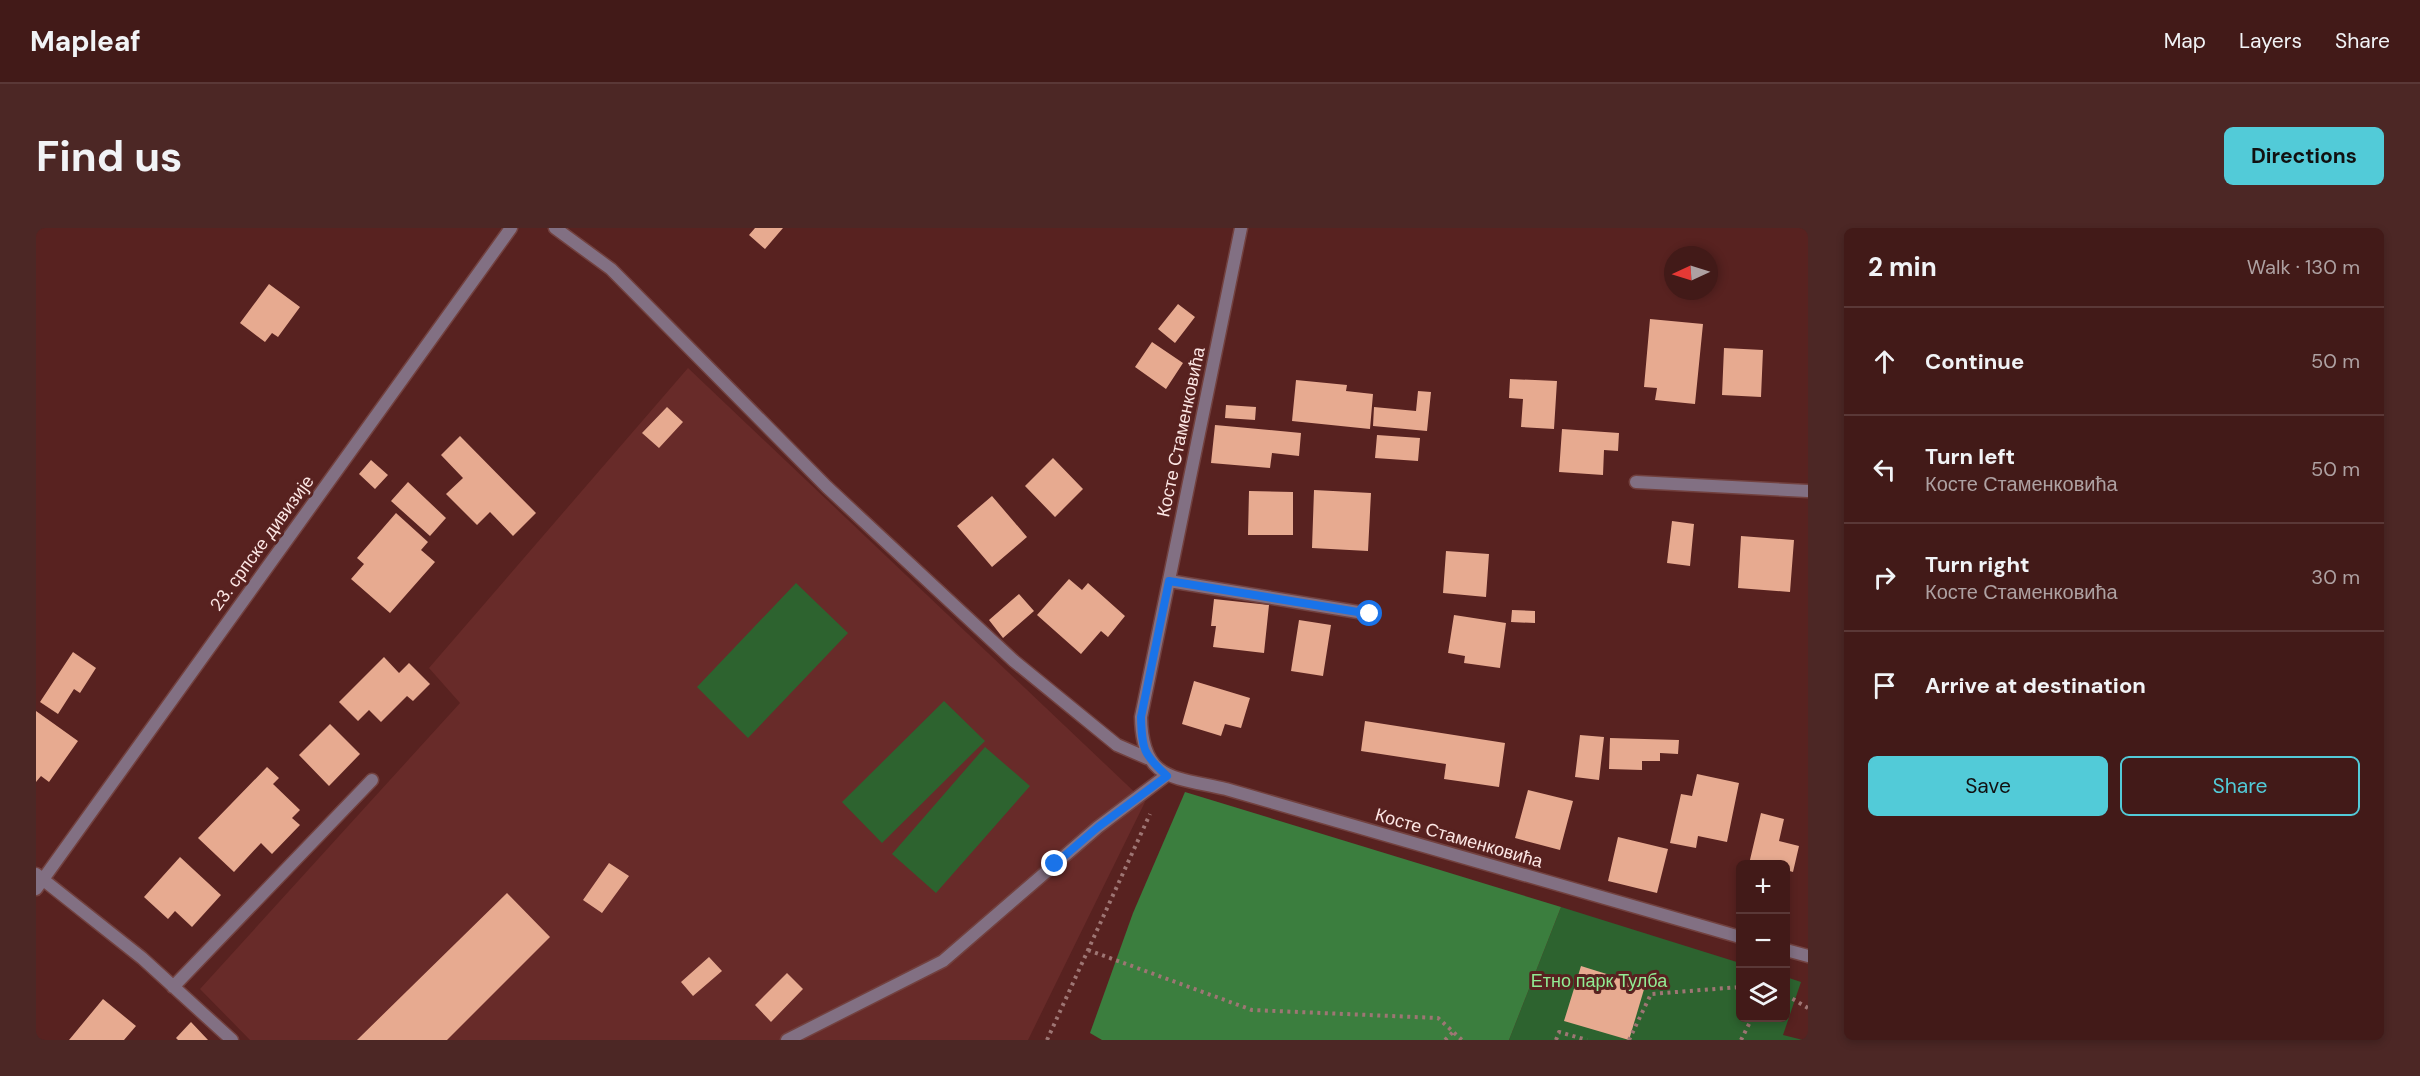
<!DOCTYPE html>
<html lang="en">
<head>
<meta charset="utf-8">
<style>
  :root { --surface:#421a18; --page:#4c2725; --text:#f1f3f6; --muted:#aea1a2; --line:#5a3837; --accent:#52cbd8 }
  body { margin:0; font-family:"DM Sans",sans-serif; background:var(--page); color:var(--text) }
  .controls { position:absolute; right:18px; bottom:18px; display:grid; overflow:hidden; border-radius:9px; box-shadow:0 3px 9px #0003 }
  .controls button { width:54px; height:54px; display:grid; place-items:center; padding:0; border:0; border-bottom:2px solid var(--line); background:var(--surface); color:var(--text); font:30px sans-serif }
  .compass { position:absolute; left:1628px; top:18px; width:54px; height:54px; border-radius:50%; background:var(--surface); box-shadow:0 3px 9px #0003; rotate:266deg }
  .stop { position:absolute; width:18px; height:18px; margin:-14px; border:4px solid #1a73e8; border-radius:50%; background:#fff }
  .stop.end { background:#1a73e8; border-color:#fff; box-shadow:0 2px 6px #0008 }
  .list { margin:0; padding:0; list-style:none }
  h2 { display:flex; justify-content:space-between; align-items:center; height:78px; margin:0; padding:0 24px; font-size:26px }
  h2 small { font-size:20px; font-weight:400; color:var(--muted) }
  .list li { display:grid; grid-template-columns:39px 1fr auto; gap:18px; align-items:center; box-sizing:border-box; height:108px; padding:0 24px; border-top:2px solid var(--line) }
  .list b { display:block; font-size:22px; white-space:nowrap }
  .list p { margin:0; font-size:20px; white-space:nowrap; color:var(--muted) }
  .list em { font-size:20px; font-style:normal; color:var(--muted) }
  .actions { display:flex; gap:12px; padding:18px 24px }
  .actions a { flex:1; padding:14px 0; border:2px solid var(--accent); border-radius:9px; text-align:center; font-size:21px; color:var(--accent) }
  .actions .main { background:var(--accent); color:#111 }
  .icon { flex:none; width:33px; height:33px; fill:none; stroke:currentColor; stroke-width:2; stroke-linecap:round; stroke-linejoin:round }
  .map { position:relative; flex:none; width:1772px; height:812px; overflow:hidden; border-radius:9px }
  header { display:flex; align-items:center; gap:36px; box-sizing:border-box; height:84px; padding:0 30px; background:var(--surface); border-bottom:2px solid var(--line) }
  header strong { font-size:28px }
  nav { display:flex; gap:33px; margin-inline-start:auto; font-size:21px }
  .intro { display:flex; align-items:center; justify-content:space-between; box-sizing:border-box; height:144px; padding:0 36px }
  h1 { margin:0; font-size:42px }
  .button { padding:15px 27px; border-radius:9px; background:var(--accent); color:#111; font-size:21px; font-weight:700 }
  main { display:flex; gap:36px; padding:0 36px }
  aside { flex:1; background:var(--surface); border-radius:9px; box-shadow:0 3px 9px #0003 }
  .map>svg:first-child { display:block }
  .built { fill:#682b29 }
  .green { fill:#2d632f }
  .forest { fill:#3b7e3e }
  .building { fill:#e7aa90 }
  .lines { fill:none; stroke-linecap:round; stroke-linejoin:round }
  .lane-casing { stroke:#72413f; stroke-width:15 }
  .street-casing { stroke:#72413f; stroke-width:15 }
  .path { stroke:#9e7674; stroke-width:4; stroke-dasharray:3 4.5; stroke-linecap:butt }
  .lane { stroke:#827083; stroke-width:12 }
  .street { stroke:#827083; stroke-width:12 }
  .route { stroke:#1a73e8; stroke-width:8 }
  .labels { text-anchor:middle; stroke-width:6; stroke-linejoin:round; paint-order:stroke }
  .street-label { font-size:18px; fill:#fce6e4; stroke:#582220 }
  .park-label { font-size:18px; fill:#92ec94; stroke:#582220 }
</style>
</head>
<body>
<header>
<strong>Mapleaf</strong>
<nav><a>Map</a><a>Layers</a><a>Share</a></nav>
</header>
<div class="intro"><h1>Find us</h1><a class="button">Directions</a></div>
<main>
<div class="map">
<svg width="1772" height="812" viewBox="0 0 1772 812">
  <rect width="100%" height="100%" fill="#582220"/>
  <path class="built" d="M652 140 1109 574 992 812H214L164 761 424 475 393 440Z"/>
  <path class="green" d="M760 355 812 405 712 510 661 459Z
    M908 473 949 513 846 615 806 574Z
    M949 519 994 558 900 665 856 626Z
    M1525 679 1704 735V790H1750V749L1765 754 1747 807 1767 812H1473Z"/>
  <path class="forest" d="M1149 564 1525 679 1473 812H1066L1054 805 1097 685Z"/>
  <path class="building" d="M719 0H747L729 21 713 7Z
    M233 56 264 79 242 109 236 105 229 114 204 95Z
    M1142 76 1159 89 1139 115 1122 101Z
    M1614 91 1667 96 1659 176 1619 172 1621 160 1608 159Z
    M1116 114 1147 135 1130 161 1099 139Z
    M1688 120 1727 122 1725 169 1686 167Z
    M1474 151 1521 153 1518 201 1485 199 1487 171 1473 170Z
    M1260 152 1311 157 1310 163 1337 166 1334 201 1256 193Z
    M1382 163 1395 164 1391 203 1337 198 1338 179 1380 183Z
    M1190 177 1220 179 1219 192 1189 190Z
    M631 179 647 194 623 220 606 205Z
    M1179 197 1265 205 1263 228 1236 225 1234 240 1175 235Z
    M1526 201 1583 205 1582 223 1568 222 1567 247 1523 244Z
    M1341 207 1384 210 1382 233 1339 230Z
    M424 208 500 285 477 308 454 284 441 297 410 266 427 250 405 227Z
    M1017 230 1047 261 1019 289 989 258Z
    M335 232 352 247 339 261 323 246Z
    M372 254 410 290 394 308 355 273Z
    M1278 262 1335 265 1332 323 1276 320Z
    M1213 263 1257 264V307H1212Z
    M956 268 991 309 956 339 921 298Z
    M360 285 392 314 385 322 399 334 354 385 315 351 328 336 321 330Z
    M1636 293 1658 296 1654 338 1631 335Z
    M1705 308 1758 312 1754 364 1702 360Z
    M1410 323 1453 326 1450 369 1407 365Z
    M1033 351 1046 362 1052 355 1089 388 1072 409 1065 403 1045 426 1001 387Z
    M983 366 998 383 967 410 953 392Z
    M1178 371 1233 377 1228 425 1177 419 1180 398H1175Z
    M1476 382 1499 383V395L1475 394Z
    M1418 387 1470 395 1464 440 1428 435 1429 428 1412 425Z
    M1263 392 1295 397 1287 448 1255 443Z
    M37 424 60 440 44 465 38 461 22 486 4 474Z
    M348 429 363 445 373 435 394 456 377 473 371 468 345 494 333 482 322 493 303 474Z
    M1158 453 1214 470 1205 500 1189 496 1185 508 1146 496Z
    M0 483 42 513 13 554 5 548 0 554Z
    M1329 493 1469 515 1463 559 1408 551 1410 536 1325 523Z
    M294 496 324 526 293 558 263 527Z
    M1544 507 1568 509 1563 552 1539 549Z
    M1574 510 1643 512 1642 526 1624 525V533H1606V542L1573 541Z
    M231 539 243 550 237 556 264 582 256 590 264 597 236 626 225 615 198 644 162 610Z
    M1661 546 1703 555 1691 614 1662 608 1660 620 1634 615 1645 566 1656 568Z
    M1492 562 1537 573 1524 622 1479 610Z
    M1725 585 1748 591 1743 613 1763 618 1757 644 1750 642V636H1713Z
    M1582 609 1632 621 1621 665 1572 653Z
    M144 629 185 667 156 699 139 683 132 691 108 669Z
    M573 635 593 648 566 685 547 672Z
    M471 665 514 709 411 812H321Z
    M673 729 686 743 657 768 645 754Z
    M1545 738 1609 758 1593 812 1528 793Z
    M751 745 767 761 735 794 719 777Z
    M67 771 100 798 88 812H33Z
    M155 794 172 812H142L140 810Z"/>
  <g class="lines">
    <g class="lane-casing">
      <path id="lane" d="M1133 353 1334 386
        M751 812 907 733 1062 599 1131 547"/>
    </g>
    <g class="street-casing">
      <path id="street" d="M519 0 575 41 791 259 978 433 1081 517 1111 530
        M1205 0 1105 489C1106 553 1138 549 1190 561L1704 709
        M1600 254 1772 263
        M0 646 106 730 196 812
        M0 661 475 0
        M1750 722 1772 728
        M137 759 336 552"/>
    </g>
    <path class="path" d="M1052 722 1216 782 1402 790 1426 812
      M1750 767 1772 780
      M1011 812 1114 586
      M1409 812 1417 804
      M1520 812 1523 804 1551 812
      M1593 812 1615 766 1704 759
      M1705 812 1716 790"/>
    <use href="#lane" class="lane"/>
    <use href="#street" class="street"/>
  </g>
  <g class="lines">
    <path class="route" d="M1019 636 1062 599 1131 548C1107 526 1106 521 1105 489L1133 353 1334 386"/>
  </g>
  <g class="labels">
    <g class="street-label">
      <text transform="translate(1145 204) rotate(-78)" y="6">Косте Стаменковића</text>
      <text transform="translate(226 315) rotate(-54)" y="6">23. српске дивизије</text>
      <text transform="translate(1423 610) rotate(16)" y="6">Косте Стаменковића</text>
    </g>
    <g class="park-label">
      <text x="1563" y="759">Етно парк Тулба</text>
    </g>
  </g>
</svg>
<div class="controls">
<button>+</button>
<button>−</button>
<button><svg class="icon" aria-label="layers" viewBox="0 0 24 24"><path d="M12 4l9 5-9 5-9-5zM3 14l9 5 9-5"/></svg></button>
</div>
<svg class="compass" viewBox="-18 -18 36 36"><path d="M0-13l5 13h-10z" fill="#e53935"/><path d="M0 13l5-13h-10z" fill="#aea1a2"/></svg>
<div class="stop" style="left:1334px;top:386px"></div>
<div class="stop end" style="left:1019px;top:636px"></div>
</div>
<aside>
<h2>2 min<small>Walk · 130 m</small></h2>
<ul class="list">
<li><svg class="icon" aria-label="ahead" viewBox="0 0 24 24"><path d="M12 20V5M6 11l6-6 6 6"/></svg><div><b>Continue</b></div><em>50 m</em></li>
<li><svg class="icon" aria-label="left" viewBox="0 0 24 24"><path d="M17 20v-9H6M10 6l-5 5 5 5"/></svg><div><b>Turn left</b><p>Косте Стаменковића</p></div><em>50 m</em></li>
<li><svg class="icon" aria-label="right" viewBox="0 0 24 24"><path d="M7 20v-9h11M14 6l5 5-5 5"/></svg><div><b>Turn right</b><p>Косте Стаменковића</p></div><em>30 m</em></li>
<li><svg class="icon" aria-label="arrive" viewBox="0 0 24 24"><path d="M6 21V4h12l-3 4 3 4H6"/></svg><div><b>Arrive at destination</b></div></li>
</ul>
<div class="actions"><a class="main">Save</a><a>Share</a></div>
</aside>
</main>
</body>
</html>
